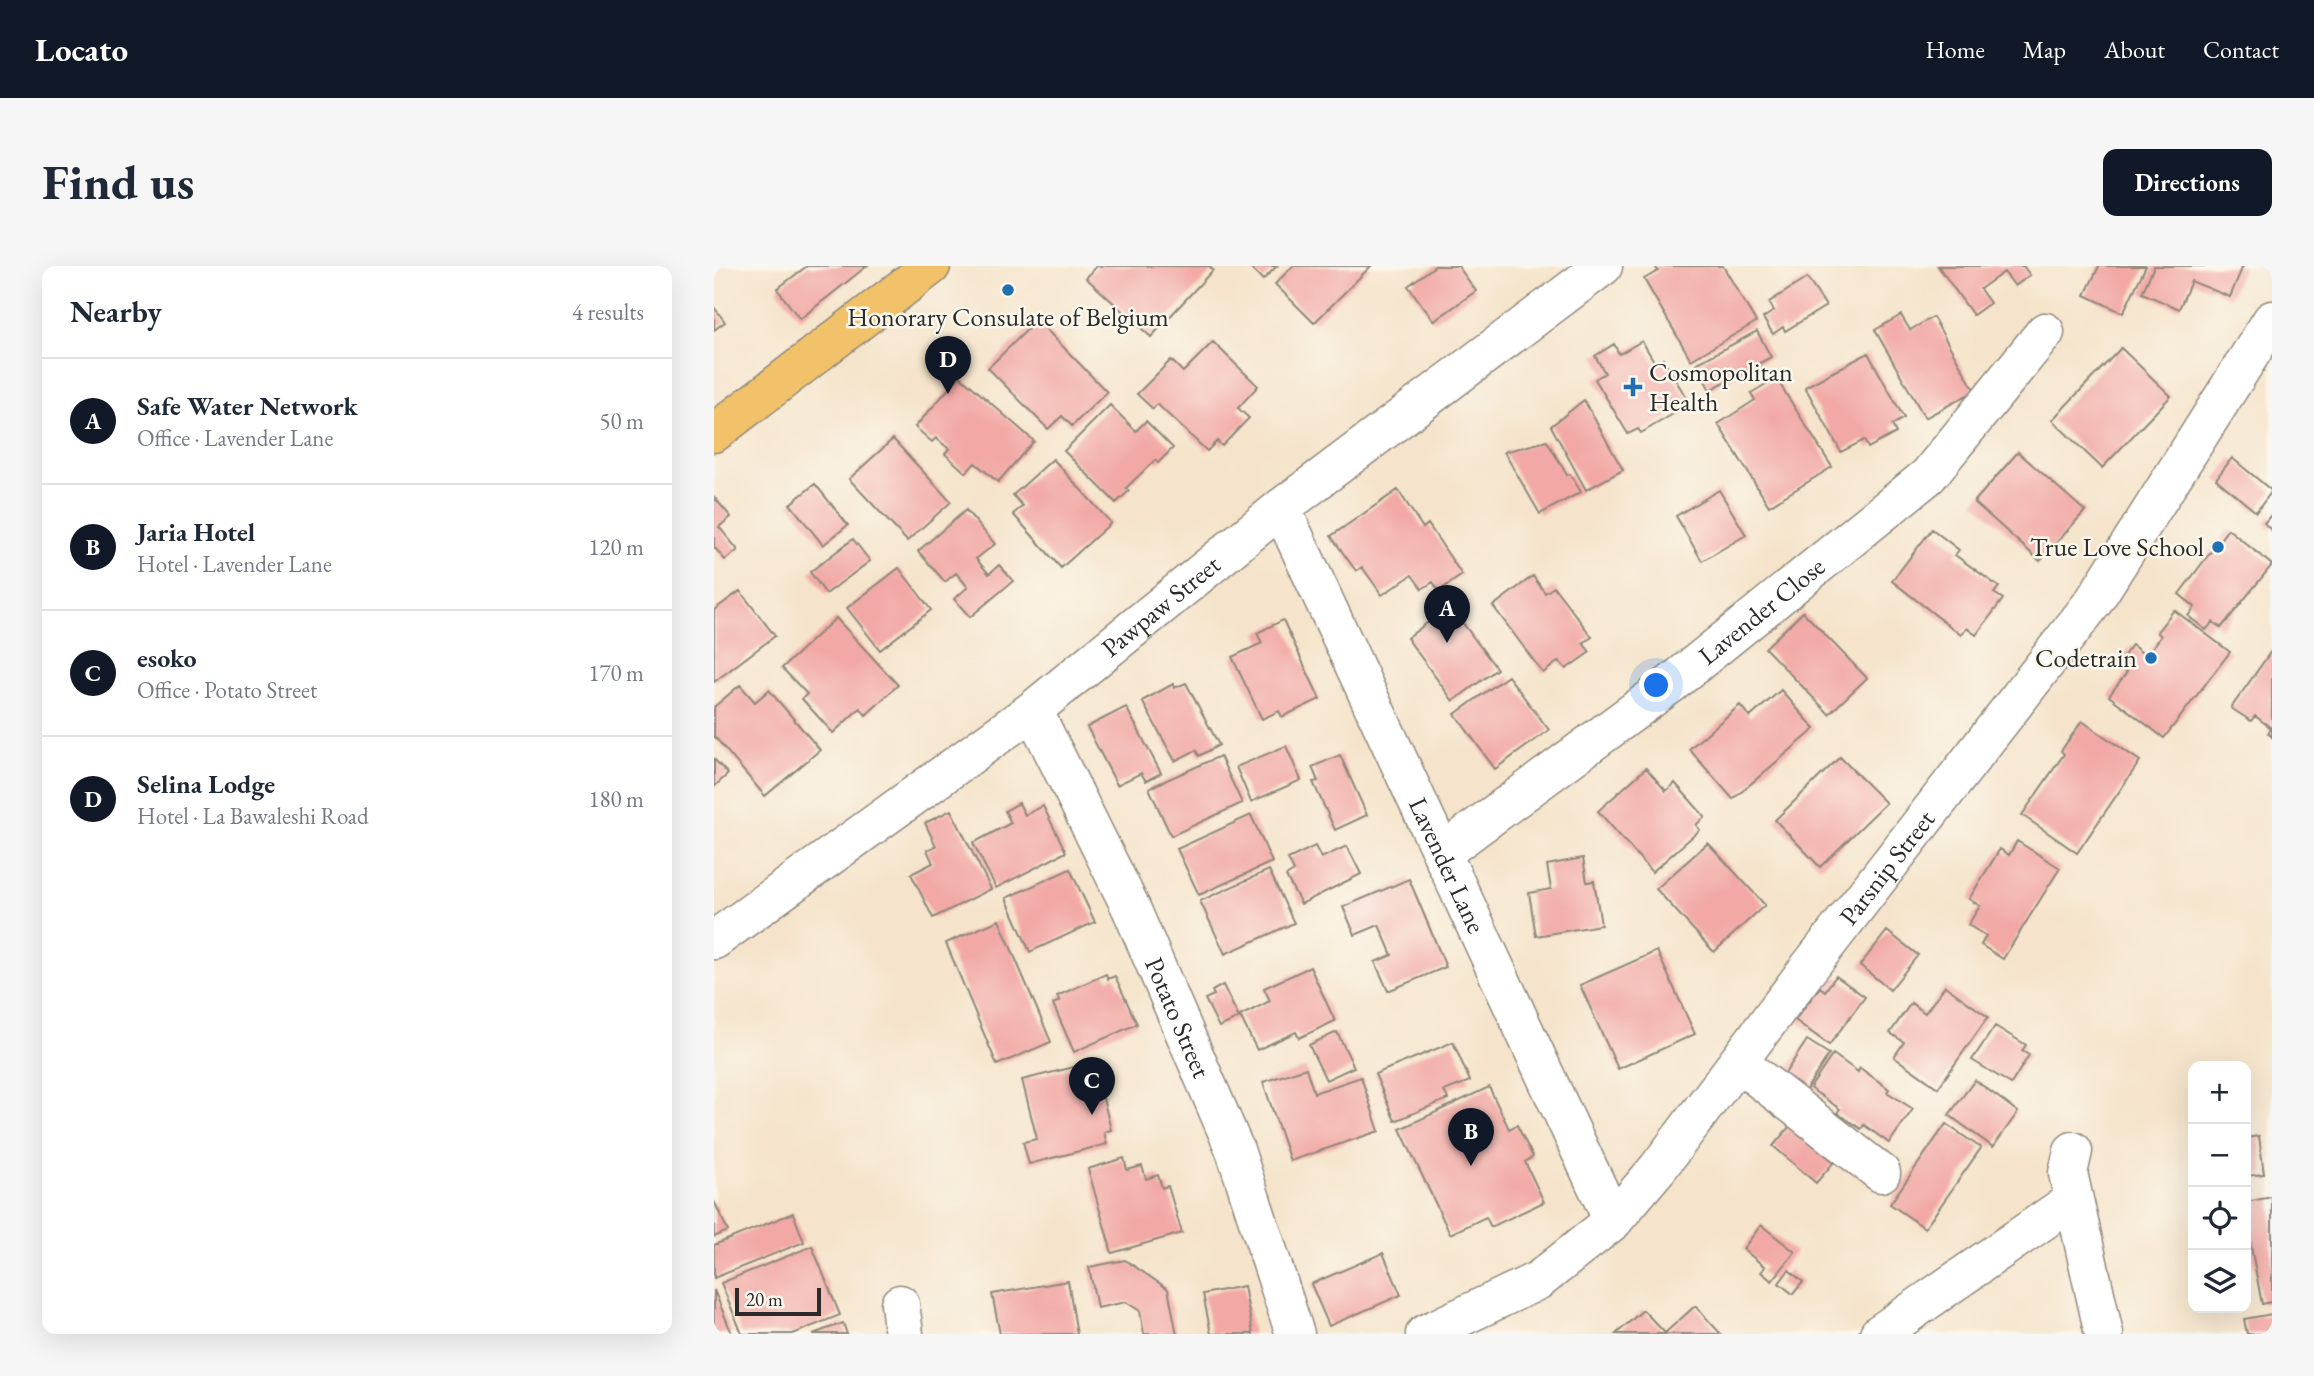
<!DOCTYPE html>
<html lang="en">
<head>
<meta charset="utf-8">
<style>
  :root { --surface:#fff; --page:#f6f6f7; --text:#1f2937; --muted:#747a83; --line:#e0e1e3; --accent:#111827 }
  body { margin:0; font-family:"EB Garamond",serif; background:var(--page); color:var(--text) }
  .controls { position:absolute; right:21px; bottom:21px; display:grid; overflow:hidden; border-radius:14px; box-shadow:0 7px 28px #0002 }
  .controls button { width:63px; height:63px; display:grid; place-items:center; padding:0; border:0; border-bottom:2px solid var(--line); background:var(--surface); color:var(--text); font:35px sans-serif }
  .scale { position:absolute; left:21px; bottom:18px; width:86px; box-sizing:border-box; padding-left:7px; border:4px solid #2b2b2b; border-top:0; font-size:19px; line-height:24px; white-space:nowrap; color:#2b2b2b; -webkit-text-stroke:5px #fbf7ec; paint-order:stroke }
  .you { position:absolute; left:943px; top:420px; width:24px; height:24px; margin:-18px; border:5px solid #fff; border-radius:50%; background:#1a73e8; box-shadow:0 0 0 10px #1a73e833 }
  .badge { display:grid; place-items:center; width:46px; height:46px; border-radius:50%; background:var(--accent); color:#fff; font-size:23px; font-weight:700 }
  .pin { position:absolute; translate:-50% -58px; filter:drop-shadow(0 2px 4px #0008) }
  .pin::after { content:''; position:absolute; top:37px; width:24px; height:21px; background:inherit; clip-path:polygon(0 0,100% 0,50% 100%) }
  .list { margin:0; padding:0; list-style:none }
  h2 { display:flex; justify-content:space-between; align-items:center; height:91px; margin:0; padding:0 28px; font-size:30px }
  h2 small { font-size:23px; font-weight:400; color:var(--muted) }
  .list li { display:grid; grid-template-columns:46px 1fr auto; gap:21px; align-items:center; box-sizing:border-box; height:126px; padding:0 28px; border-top:2px solid var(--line) }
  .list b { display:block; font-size:26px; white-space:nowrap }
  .list p { margin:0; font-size:23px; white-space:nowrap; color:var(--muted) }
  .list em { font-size:23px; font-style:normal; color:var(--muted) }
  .icon { flex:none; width:38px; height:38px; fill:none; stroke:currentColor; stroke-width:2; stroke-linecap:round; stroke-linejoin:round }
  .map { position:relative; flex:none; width:1558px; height:1068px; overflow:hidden; border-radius:14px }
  header { display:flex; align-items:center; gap:42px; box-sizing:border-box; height:98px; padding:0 35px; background:var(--accent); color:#fff }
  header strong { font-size:33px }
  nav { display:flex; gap:38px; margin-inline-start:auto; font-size:24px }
  .intro { display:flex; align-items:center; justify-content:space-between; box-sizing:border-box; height:168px; padding:0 42px }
  h1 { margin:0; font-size:49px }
  .button { padding:18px 32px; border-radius:14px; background:var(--accent); color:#fff; font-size:24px; font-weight:700 }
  main { display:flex; gap:42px; padding:0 42px }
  aside { flex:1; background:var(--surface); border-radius:14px; box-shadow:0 7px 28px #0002 }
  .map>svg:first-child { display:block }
  .building { fill:#f2a9a5 }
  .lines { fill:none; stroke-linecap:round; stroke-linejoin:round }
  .minor-casing { stroke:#90887b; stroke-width:41 }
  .major-casing { stroke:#90887b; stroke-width:41 }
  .minor { stroke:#fff; stroke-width:38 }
  .major { stroke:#f2c26a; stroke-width:38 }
  .poi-dot { fill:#1f6fb2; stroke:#fbf7ec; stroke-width:2.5 }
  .labels { text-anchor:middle; stroke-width:5; stroke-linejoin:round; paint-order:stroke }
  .poi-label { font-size:26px; fill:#2b2b2b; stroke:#fbf7ec; text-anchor:end }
  .street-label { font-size:26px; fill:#2b2b2b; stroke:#fbf7ec }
</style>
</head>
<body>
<header>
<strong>Locato</strong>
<nav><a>Home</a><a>Map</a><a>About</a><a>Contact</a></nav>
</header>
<div class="intro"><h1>Find us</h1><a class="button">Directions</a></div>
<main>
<aside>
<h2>Nearby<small>4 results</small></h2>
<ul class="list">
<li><span class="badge">A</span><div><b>Safe Water Network</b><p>Office · Lavender Lane</p></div><em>50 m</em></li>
<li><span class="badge">B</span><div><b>Jaria Hotel</b><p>Hotel · Lavender Lane</p></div><em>120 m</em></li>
<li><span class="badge">C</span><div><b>esoko</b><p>Office · Potato Street</p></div><em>170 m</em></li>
<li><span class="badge">D</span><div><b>Selina Lodge</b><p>Hotel · La Bawaleshi Road</p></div><em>180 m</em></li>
</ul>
</aside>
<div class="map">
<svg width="1558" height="1068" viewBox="0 0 1558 1068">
  <rect width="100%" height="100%" fill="#fbf7ec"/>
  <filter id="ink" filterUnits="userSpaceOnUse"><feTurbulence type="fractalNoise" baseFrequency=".0143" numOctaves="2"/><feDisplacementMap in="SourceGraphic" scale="14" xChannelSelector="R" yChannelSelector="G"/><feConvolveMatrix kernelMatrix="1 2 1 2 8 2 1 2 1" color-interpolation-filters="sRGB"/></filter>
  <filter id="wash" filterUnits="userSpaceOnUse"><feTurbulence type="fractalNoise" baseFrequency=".00686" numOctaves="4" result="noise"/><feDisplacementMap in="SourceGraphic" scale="28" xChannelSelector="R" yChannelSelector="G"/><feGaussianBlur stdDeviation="1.57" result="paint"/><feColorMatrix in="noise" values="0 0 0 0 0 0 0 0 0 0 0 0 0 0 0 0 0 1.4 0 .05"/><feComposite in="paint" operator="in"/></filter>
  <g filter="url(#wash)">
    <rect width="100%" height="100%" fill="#f5e4cb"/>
    <g id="blocks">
      <path class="building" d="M93 0H153L86 53 63 23Z
        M383 0H495L499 4 437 71 372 12Z
        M535 0H563L549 14Z
        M579 0H657L600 57 561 18Z
        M721 0H744L762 25 720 55 694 20Z
        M941 0H1009L1042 56 977 94 930 13 944 5Z
        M1224 0H1309L1316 9 1301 20 1290 6 1266 23 1276 37 1259 49Z
        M1385 0H1432L1409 47 1371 29Z
        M1440 0H1529L1516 31 1477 15 1465 43 1428 27Z
        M1093 12 1112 40 1071 65 1069 61 1059 68 1049 52 1060 45 1055 36Z
        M0 41 11 56 0 64Z
        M1187 49 1196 64 1219 51 1261 125 1211 152 1161 64Z
        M323 54 393 126 358 160 348 150 334 163 274 102Z
        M1043 65 1057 91 996 124 982 98Z
        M928 75 941 97 949 93 976 138 927 167 924 163 914 168 881 113 891 107 881 90 900 78 905 88Z
        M499 76 544 120 524 142 535 152 508 180 503 175 493 185 443 138 439 143 423 128 457 94 469 106Z
        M1407 82 1457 130 1388 202 1338 154Z
        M1154 87 1190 152 1178 159 1182 167 1154 182 1150 174 1127 186 1091 121Z
        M246 110 320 175 284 216 261 197 252 207 231 188 235 183 222 172 218 176 201 161Z
        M1062 112 1118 201 1055 240 1004 158 1041 134 1037 127Z
        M870 134 909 204 872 224 837 160Z
        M396 139 422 165 432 155 459 182 444 197 441 194 412 222 415 225 402 237 350 185Z
        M179 173 237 236 193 275 135 213Z
        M833 175 853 209 856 208 867 226 826 248 790 186Z
        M1304 186 1371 245 1326 295 1260 236Z
        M1518 192 1558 225 1542 246 1502 213Z
        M339 193 397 257 347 302 299 248 309 240 299 229Z
        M101 218 134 259 109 279 76 238Z
        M684 224 709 262 714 258 748 309 725 325 719 316 708 323 698 309 668 329 648 301 642 305 617 270Z
        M1005 224 1032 269 988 295 962 250Z
        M0 231 17 251 5 261 24 284 11 294 0 281Z
        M252 244 281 278 262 293 275 308 285 299 299 315 256 351 240 333 254 321 242 307 231 316 204 285Z
        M1558 248V265L1550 257Z
        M1218 263 1245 284 1241 289 1285 321 1280 327 1289 333 1262 369 1253 362 1247 369 1178 315Z
        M1514 263 1558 299 1507 362 1499 356 1492 364 1474 350 1481 341 1465 328Z
        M139 273 156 295 112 328 96 306Z
        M185 302 217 344 166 384 133 342Z
        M819 310 831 327 840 321 878 371 869 377 876 386 852 403 845 395 829 407 779 340Z
        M26 325 61 370 0 416V344Z
        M736 340 783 403 739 435 693 372Z
        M1460 344 1516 386 1450 472 1395 430 1413 406 1403 399 1418 379 1432 390 1447 370 1443 366Z
        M1089 346 1153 412 1115 448 1051 382Z
        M122 352 184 419 152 449 146 442 119 467 88 433 93 428 68 402Z
        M569 354 606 433 568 451 565 445 548 453 518 391 548 377 543 367Z
        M1558 384V471L1554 467 1557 462 1541 450 1537 455 1517 442Z
        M794 410 835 464 781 503 741 448Z
        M472 417 505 479 485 490 482 484 461 495 428 435 459 418 460 422Z
        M26 419 41 436 55 424 106 484 51 530 0 470V441Z
        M1067 424 1101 463 1019 533 975 483 1026 439 1036 451Z
        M412 441 447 507 432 515 427 507 403 519 373 461Z
        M1368 455 1426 495 1363 587 1308 549 1350 488 1347 485Z
        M572 480 587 514 537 536 522 501Z
        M626 489 653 549 621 564 599 516 604 515 598 501Z
        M506 490 528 537 457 570 435 522Z
        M1126 491 1172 537 1106 601 1061 554Z
        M0 493 14 508 0 521Z
        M932 502 952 525 961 517 991 551 982 559 986 564 938 606 884 545Z
        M305 537 311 549 329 540 352 586 282 622 259 577 297 557 291 545Z
        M237 544 277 623 219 652 197 608 219 597 213 584 222 580 211 557Z
        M537 549 558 596 485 629 463 583Z
        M1303 575 1346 602 1289 693 1267 679 1272 670 1254 659 1266 640 1255 633 1286 583 1295 589Z
        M994 577 1051 639 1000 686 942 623Z
        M601 580 607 592 633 580 647 608 587 638 572 610 580 605 574 593Z
        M869 592 873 616 880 615 887 659 822 670 815 627 837 623 833 599Z
        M356 603 381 656 316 686 292 632Z
        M555 604 580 657 511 688 486 635Z
        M695 613 732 701 674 725 661 696 678 689 665 659 641 669 629 641Z
        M285 654 337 776 283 799 232 677Z
        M1173 665 1204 689 1176 724 1146 699Z
        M943 685 981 768 904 803 866 719Z
        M596 701 621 755 585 772 582 766 543 784 526 750 556 735 550 722Z
        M392 708 394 713 401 710 423 758 360 786 339 738 346 735 343 730Z
        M1122 710 1151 731 1115 779 1081 754 1106 721 1111 725Z
        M509 719 525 752 505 761 491 733 500 729 498 725Z
        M1231 720 1274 751 1224 822 1180 791 1190 776 1176 767 1197 737 1211 747Z
        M1281 760 1312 779 1308 785 1315 789 1297 818 1258 794Z
        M623 766 640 801 612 814 595 779Z
        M1093 774 1115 788 1088 830 1066 815Z
        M739 776 756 815 730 825 734 833 681 855 661 808Z
        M1119 788 1144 806 1146 802 1175 823 1173 826 1199 843 1175 877 1150 859 1147 863 1123 847 1126 843 1096 822Z
        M380 796 397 864 390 866 393 878 315 898 309 876 323 873 308 814Z
        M592 802 600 827 647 811 665 865 576 895 549 816Z
        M1261 814 1304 846 1279 881 1235 849Z
        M775 821 795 863 803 859 819 891 811 896 830 936 777 961 772 951 736 968 686 863Z
        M1232 858 1267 882 1211 962 1176 938Z
        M1076 860 1120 896 1102 917 1059 880Z
        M1545 870 1550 908 1532 910V872Z
        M410 892 413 904 428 900 432 913 444 909 448 922 454 920 468 967 398 987 374 903Z
        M1558 931V1036L1548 1038 1534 965H1532V936Z
        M0 935 14 965 0 971Z
        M79 947 90 976 0 1012V979Z
        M1047 959 1081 986 1058 1015 1047 1006 1051 1001 1029 983Z
        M98 980 126 1049 79 1068H28L7 1017Z
        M669 987 687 1029 615 1060 597 1018Z
        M411 994 454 1023 463 1068H430L426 1045 412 1036 383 1042 375 1001Z
        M1075 1004 1089 1016 1079 1028 1065 1017Z
        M354 1015 363 1068H286L278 1028Z
        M530 1020 539 1068H497L489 1028Z
        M0 1024 18 1068H0Z
        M981 1040 1007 1068H902L929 1044 951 1067Z
        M1558 1048V1068H1533L1530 1053Z
        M129 1057 133 1068H99Z"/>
    </g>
  </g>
  <g filter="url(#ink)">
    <use href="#blocks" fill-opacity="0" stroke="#90887b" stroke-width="2"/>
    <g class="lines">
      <g class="minor-casing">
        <g id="minor">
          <path id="s1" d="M567 242 899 955"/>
          <path id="s2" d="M319 444 417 642 521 884 581 1068"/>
          <path id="s3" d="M728 587 957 418 1214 210 1331 66"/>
          <path id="s4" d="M0 674 319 444 567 242 889 0"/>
          <path d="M1025 797 1167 907"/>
          <path d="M1359 885 1354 907 1390 1068"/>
          <path d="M186 1038 190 1068"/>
          <path id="s5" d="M711 1068 825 1014 899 955 944 902 1093 704 1380 335 1558 54"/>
          <path d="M1165 1068 1359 934"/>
        </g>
      </g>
      <g class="major-casing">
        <path id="major" d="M0 167 217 0"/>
      </g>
      <use href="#minor" class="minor"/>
      <use href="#major" class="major"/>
    </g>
  </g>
  <g class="poi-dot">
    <circle cx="294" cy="24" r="7"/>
    <path d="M915.5 110.5h7v7h7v7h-7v7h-7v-7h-7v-7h7z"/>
    <circle cx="1504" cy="281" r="7"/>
    <circle cx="1437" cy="392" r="7"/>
  </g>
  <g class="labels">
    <g class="poi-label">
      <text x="294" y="60" text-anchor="middle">Honorary Consulate of Belgium</text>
      <text x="935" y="115" text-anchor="start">Cosmopolitan<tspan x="935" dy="30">Health</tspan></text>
      <text x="1490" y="290">True Love School</text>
      <text x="1423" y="401">Codetrain</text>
    </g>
    <g class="street-label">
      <text dy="9" stroke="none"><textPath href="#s4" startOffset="558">Pawpaw Street</textPath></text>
      <text dy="9" stroke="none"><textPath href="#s3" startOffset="401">Lavender Close</textPath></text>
      <text dy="9" stroke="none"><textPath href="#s1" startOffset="394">Lavender Lane</textPath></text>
      <text dy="9" stroke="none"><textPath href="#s5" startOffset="668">Parsnip Street</textPath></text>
      <text dy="9" stroke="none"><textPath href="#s2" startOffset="340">Potato Street</textPath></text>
    </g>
  </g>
</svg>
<div class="controls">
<button>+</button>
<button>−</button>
<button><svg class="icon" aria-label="locate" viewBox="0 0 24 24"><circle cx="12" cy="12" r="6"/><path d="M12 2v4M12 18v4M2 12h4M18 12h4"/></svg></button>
<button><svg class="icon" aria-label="layers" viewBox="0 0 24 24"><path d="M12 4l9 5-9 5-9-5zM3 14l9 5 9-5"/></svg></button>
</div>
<div class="scale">20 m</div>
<div class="you"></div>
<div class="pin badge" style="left:733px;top:377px">A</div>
<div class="pin badge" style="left:757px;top:900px">B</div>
<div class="pin badge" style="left:378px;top:849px">C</div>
<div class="pin badge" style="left:234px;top:128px">D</div>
</div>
</main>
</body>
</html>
